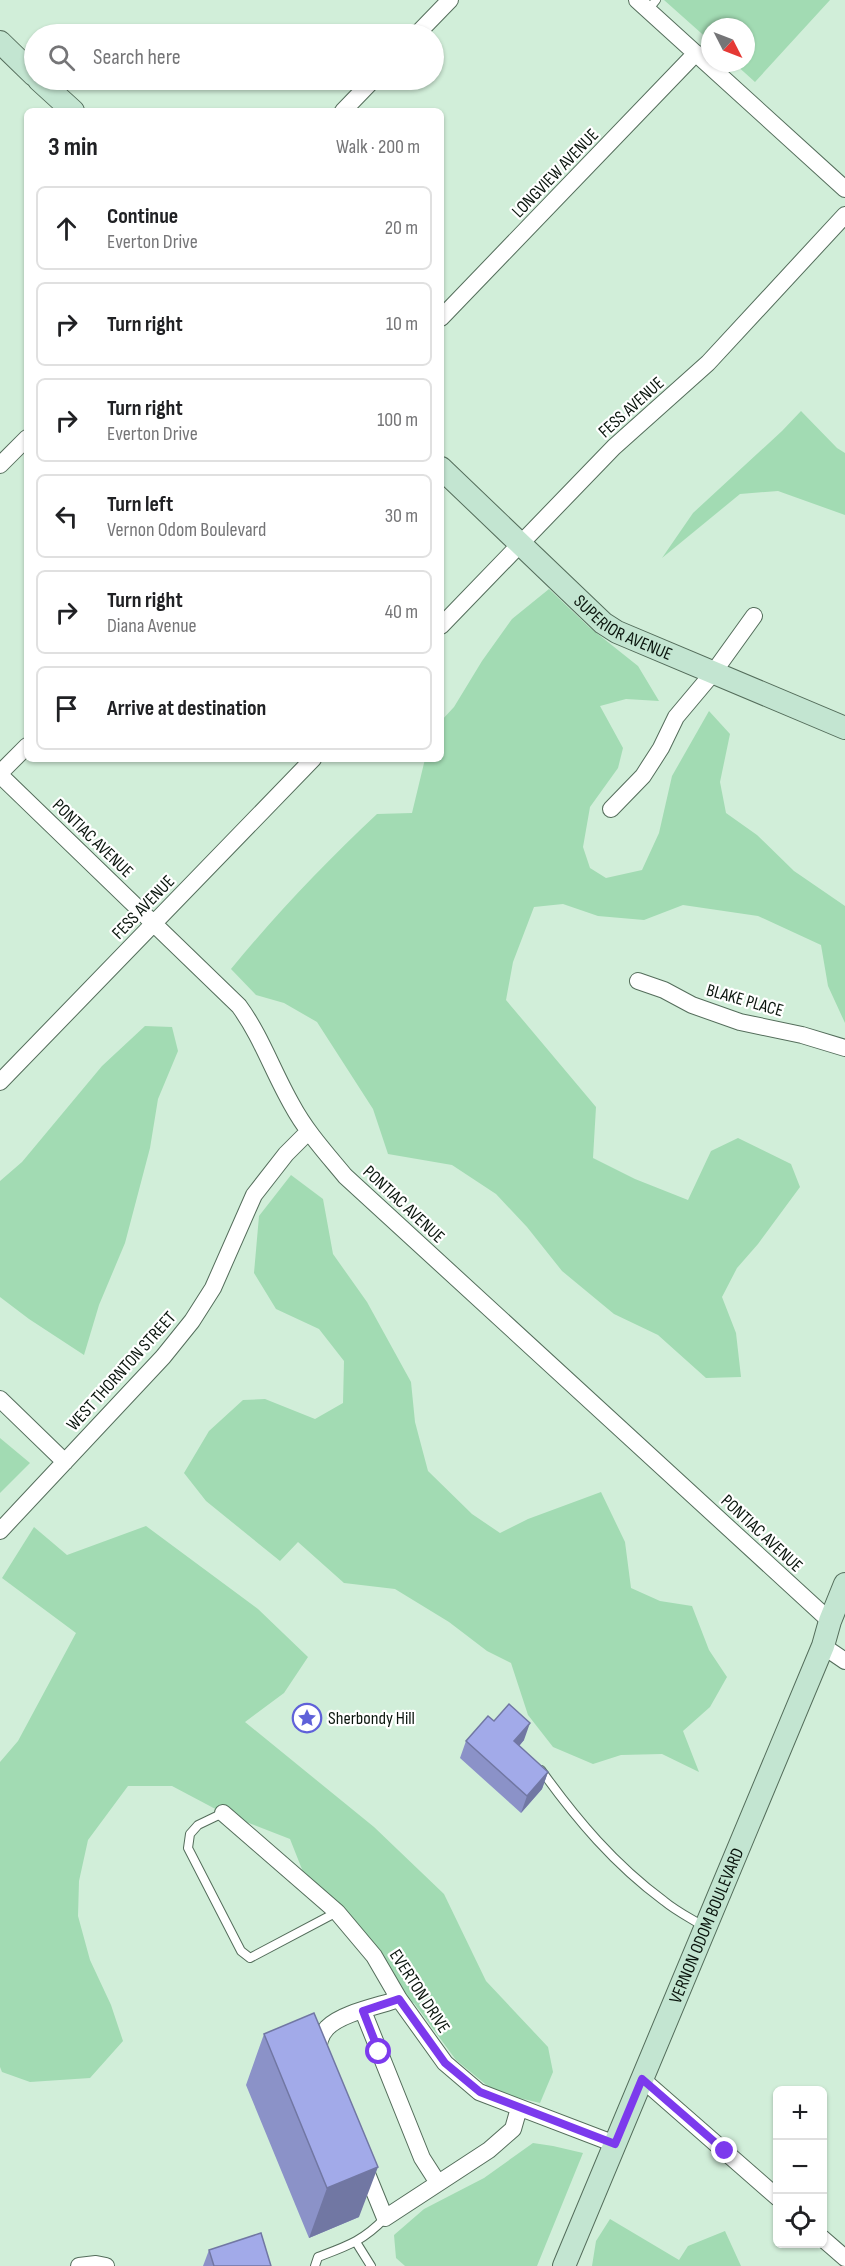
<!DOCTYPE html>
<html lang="en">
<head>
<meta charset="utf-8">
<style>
  :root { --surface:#fff; --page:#f2f2f2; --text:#202124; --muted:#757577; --line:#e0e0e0 }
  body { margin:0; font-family:"Sofia Sans Condensed",sans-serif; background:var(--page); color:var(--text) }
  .controls { position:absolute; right:18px; bottom:18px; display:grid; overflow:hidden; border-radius:9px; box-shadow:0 2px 4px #0004 }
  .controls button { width:54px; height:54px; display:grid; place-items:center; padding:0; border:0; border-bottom:2px solid var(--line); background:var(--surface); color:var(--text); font:30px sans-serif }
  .compass { position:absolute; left:701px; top:18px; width:54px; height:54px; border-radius:50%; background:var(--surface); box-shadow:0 2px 4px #0004; rotate:132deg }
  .stop { position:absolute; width:18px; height:18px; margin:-14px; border:4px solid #7c3aed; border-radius:50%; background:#fff }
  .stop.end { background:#7c3aed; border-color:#fff; box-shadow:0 2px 6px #0008 }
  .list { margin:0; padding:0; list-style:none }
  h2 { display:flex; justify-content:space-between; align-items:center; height:78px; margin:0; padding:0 24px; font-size:26px }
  h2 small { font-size:20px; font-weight:400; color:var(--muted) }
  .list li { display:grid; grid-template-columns:39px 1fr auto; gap:18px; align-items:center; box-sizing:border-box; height:84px; margin:0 12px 12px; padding:0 12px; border:2px solid var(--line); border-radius:9px }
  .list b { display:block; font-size:22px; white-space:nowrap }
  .list p { margin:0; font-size:20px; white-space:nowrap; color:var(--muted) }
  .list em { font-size:20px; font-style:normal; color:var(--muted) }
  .icon { flex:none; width:33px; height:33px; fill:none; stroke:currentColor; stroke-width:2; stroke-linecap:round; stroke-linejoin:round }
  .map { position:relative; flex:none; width:845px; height:2266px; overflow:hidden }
  .search { position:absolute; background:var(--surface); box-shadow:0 2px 4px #0004; left:24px; top:24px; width:420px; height:66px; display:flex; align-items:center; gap:15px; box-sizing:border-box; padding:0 21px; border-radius:33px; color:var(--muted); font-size:22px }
  .panel { position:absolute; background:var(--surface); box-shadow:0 2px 4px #0004; left:24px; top:108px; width:420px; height:654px; border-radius:9px }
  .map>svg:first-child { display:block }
  .green { fill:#a2dbb3 }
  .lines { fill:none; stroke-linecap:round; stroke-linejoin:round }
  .lane-casing { stroke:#546d5b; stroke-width:10 }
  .street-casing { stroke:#546d5b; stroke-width:18 }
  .secondary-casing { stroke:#546d5b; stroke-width:24 }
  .lane { stroke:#fff; stroke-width:8 }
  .street { stroke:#fff; stroke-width:16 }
  .secondary { stroke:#c3e5d1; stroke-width:22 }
  .wall { fill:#8b92c8 }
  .shaded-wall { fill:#7177a3 }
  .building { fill:#a2aae9; stroke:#7177a3; stroke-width:1.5 }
  .route { stroke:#7c3aed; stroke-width:8 }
  .labels { text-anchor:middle; stroke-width:4.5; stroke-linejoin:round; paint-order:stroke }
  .street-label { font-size:18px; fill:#0a150d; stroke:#fff }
  .poi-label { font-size:18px; fill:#0a150d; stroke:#fff; text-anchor:start }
</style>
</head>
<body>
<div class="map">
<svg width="845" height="2266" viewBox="0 0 845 2266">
  <rect width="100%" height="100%" fill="#d1eed9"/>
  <path class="green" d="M664 0H830L755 82 734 63H746V27H710V41Z
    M801 411 837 448 845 453V515L778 491 740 494 662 558 693 513 782 431Z
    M549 589 589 627 638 666 659 701 626 699 600 706 623 748 618 768 590 807 583 847 590 868 606 878 642 870 659 833 672 776 709 711 730 734 720 782 726 813 757 835 794 871 845 906V1023L828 986 821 945 758 916 683 905 644 920 598 916 563 904 534 907 513 962 506 1000 596 1107 593 1158 635 1179 688 1200 711 1151 738 1138 791 1164 800 1187 758 1244 737 1268 722 1297 736 1333 741 1377 706 1378 658 1335 614 1314 562 1271 527 1227 496 1194 452 1165 388 1154 373 1109 317 1022 284 1003 256 995 231 969C276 914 325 863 377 814L412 813 425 759H441V721L454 707 482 661 512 619Z
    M145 1026 172 1027 178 1051 158 1099 150 1148 125 1243 99 1305 84 1355 29 1319 0 1297V1181L22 1162 102 1066Z
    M291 1175 323 1199 333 1254 367 1302 411 1382 415 1422 428 1471 472 1514 500 1533 528 1519 601 1492 625 1542 631 1588 660 1601 692 1606 709 1650 727 1677 710 1707 683 1731 699 1772 662 1754 621 1755 593 1764 553 1747 528 1715 511 1663 487 1651 449 1622 395 1589 344 1583 298 1542 280 1561 206 1501 184 1473 209 1431 243 1400 265 1399 315 1419 343 1403 344 1361 319 1329 276 1309 254 1273 259 1216Z
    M0 1438 30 1463 0 1493Z
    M146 1526 258 1609 308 1657 284 1693 245 1722 374 1827 444 1894 486 1981 548 2047 553 2072 540 2103 495 2092 456 2060 414 2003 399 1999 309 1887 290 1839 223 1813 172 1786H128L88 1840 79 1881 78 1916 90 1960 111 2005 123 2041 90 2078 30 2082 2 2072 0 2067V1762L18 1741 76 1633 2 1578 34 1527 67 1555Z
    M533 2143 553 2146 583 2153 537 2266H405L396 2258 394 2235 424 2209 484 2178Z
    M610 2219 679 2260 688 2246 725 2231 741 2266H592L596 2241Z"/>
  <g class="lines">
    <g class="lane-casing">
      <path id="lane" d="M648 10 656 0
        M541 1770C577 1820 614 1864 664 1901 676 1911 690 1918 703 1926
        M223 1813 198 1825 190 1834 188 1848 241 1951 250 1958 337 1912
        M356 2242 371 2266
        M315 2266 318 2257C347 2246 363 2241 385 2218"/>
    </g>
    <g class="street-casing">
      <path id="street" d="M637 0 845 189
        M417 34 450 0
        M343 111 373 80
        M441 318 696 53
        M0 465 27 438
        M441 626 614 447 708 363 845 215
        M0 773 27 746
        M0 775 239 1006C261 1036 273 1072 292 1105 306 1131 326 1153 345 1176L830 1621
        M611 809 643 776 661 748 676 717 713 673 754 616
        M638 981 664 990 692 1005 740 1022 802 1035 845 1048
        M0 1082 313 759
        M0 1399 65 1462
        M0 1531 163 1357 192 1321 213 1288 254 1195 286 1154 308 1132
        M823 1646 845 1661
        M223 1813 337 1912 374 1956 399 1999 445 2063 479 2092 615 2144
        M363 2011 422 2158 438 2183
        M318 2055C318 2045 320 2035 327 2028 341 2013 379 2006 399 1999
        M642 2079 778 2198
        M363 2164 385 2218 489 2150 513 2129 519 2108
        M822 2238 845 2258
        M79 2266 96 2264 106 2266"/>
    </g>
    <g class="secondary-casing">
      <g id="secondary">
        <path d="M0 42 34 75"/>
        <path d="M39 80 73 111"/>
        <path id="s1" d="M441 468 603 623 617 632 845 728"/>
        <path id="s2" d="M564 2266 823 1646 830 1621 845 1584"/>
      </g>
    </g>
    <use href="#lane" class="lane"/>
    <use href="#street" class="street"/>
    <use href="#secondary" class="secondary"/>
  </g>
  <path class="wall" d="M494 1721 524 1740 519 1746 548 1772 542 1789 521 1813 460 1758 466 1741Z
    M264 2034 359 2217 309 2238 246 2085Z
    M209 2250 271 2266H203Z"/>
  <path class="shaded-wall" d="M530 1723 524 1740 508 1759 514 1741Z
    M548 1772 542 1789 521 1813 527 1796Z
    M378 2167 359 2217 309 2238 327 2188Z"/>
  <path class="building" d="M509 1704 530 1723 514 1741 548 1772 527 1796 466 1741 488 1716 494 1721Z
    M314 2013 378 2167 327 2188 264 2034Z
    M261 2233 271 2266H214L209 2250Z"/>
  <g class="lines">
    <path class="route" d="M379 2052 363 2011 399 1999 445 2063 480 2092 615 2144 642 2079 725 2151"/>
  </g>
  <defs>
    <g id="sight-ring" transform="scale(1.5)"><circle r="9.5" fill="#fff" stroke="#5f61d9" stroke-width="1.5"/><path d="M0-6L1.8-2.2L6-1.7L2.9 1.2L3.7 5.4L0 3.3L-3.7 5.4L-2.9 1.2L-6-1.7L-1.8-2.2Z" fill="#5f61d9"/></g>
  </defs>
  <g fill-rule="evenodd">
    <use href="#sight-ring" x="307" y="1718"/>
  </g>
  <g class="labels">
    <g class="street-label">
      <text transform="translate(555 173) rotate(-46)" y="6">LONGVIEW AVENUE</text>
      <text transform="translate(631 407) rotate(-42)" y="6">FESS AVENUE</text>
      <text dy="6" stroke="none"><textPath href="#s1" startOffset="244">SUPERIOR AVENUE</textPath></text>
      <text transform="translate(93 838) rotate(44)" y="6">PONTIAC AVENUE</text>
      <text transform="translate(143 907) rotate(-46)" y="6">FESS AVENUE</text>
      <text transform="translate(745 1000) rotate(16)" y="6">BLAKE PLACE</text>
      <text transform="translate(404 1204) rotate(43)" y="6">PONTIAC AVENUE</text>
      <text transform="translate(121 1371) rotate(-48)" y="6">WEST THORNTON STREET</text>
      <text transform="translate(762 1533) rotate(43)" y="6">PONTIAC AVENUE</text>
      <text dy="6" stroke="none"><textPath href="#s2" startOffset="369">VERNON ODOM BOULEVARD</textPath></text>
      <text transform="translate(420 1991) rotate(57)" y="6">EVERTON DRIVE</text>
    </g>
    <g class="poi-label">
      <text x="328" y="1724">Sherbondy Hill</text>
    </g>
  </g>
</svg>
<div class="controls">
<button>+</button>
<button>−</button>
<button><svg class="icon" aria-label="locate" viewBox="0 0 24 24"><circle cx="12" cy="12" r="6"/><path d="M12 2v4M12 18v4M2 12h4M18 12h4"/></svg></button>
</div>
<svg class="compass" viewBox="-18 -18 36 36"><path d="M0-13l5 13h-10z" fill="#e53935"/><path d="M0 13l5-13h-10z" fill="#757577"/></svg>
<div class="stop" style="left:379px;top:2052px"></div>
<div class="stop end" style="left:725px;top:2151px"></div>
<div class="search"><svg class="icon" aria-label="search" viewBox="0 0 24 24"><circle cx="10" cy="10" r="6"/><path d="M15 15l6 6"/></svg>Search here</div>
<section class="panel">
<h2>3 min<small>Walk · 200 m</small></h2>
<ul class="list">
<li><svg class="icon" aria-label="ahead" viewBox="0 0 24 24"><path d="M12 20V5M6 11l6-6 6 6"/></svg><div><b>Continue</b><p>Everton Drive</p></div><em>20 m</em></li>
<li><svg class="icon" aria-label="right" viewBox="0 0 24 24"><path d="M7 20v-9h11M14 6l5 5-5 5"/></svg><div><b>Turn right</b></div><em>10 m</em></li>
<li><svg class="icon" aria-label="right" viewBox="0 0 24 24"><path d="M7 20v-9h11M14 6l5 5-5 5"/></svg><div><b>Turn right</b><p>Everton Drive</p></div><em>100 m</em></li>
<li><svg class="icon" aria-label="left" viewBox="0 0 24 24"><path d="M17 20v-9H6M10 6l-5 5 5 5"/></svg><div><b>Turn left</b><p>Vernon Odom Boulevard</p></div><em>30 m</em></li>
<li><svg class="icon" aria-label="right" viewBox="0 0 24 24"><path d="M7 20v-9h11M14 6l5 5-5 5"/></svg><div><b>Turn right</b><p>Diana Avenue</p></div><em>40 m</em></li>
<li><svg class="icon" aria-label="arrive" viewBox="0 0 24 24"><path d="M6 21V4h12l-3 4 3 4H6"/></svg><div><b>Arrive at destination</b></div></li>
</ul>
</section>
</div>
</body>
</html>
